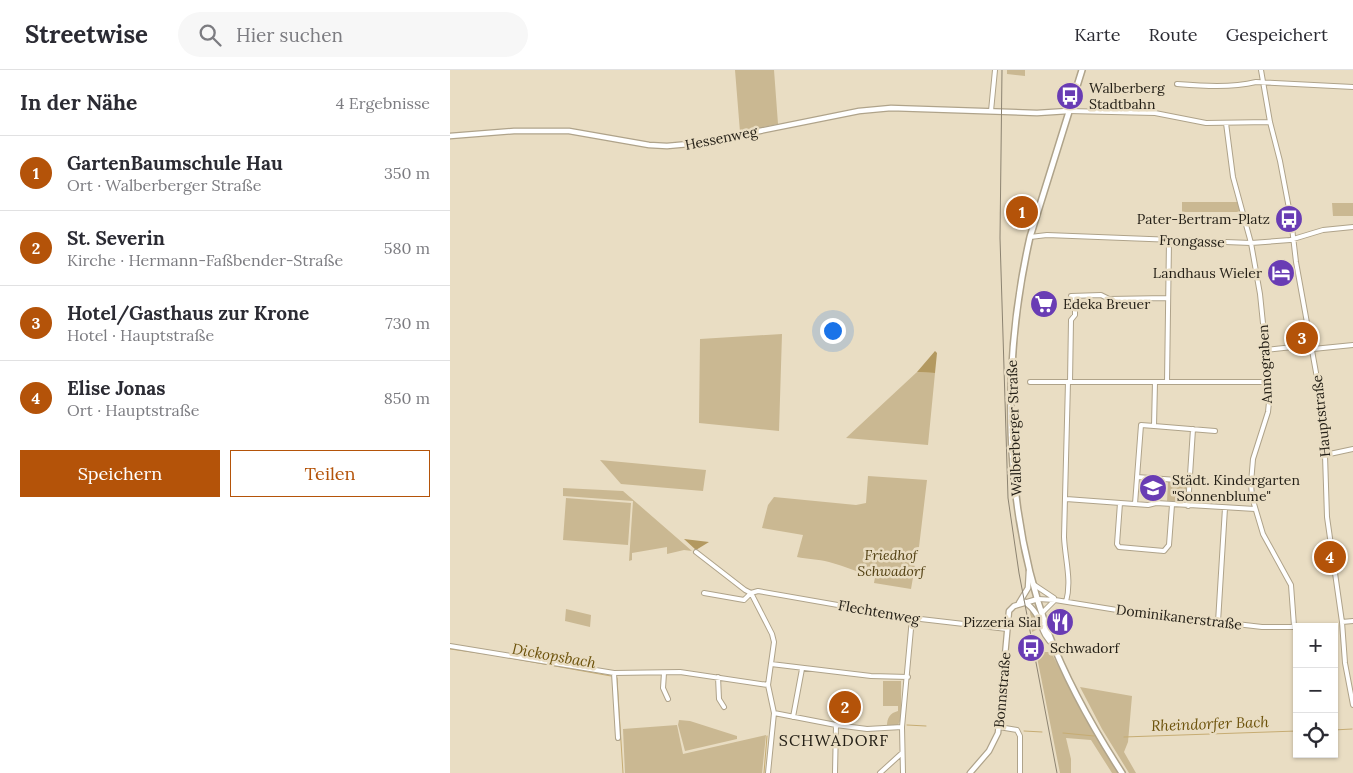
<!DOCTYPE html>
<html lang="de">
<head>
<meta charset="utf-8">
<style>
  :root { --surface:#fff; --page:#f7f7f7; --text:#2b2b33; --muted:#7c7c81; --line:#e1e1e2; --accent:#b45309 }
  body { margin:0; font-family:Lora,serif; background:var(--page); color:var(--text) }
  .controls { position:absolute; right:15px; bottom:15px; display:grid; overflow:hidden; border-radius:0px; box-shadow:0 1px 4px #0004 }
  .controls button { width:45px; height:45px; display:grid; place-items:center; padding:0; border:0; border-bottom:1px solid var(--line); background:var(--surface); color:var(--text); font:25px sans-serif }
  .you { position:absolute; left:382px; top:260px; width:18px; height:18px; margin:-12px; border:4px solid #fff; border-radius:50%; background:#1a73e8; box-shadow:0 0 0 8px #1a73e833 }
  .badge { display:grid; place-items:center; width:32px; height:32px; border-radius:50%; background:var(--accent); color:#fff; font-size:16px; font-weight:700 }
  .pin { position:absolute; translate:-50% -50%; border:2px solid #fff; box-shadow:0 1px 5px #0006 }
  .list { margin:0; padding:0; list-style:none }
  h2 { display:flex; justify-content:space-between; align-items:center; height:65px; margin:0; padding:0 20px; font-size:21px }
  h2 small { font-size:16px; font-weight:400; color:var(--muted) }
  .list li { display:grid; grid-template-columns:32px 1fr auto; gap:15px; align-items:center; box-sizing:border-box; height:75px; padding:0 20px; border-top:1px solid var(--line) }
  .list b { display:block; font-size:19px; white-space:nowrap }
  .list p { margin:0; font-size:16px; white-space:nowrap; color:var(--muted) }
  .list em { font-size:16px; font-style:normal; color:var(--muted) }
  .actions { display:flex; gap:10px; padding:15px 20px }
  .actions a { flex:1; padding:11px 0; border:1px solid var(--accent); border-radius:0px; text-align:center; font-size:18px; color:var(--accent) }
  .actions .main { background:var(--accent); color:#fff }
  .icon { flex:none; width:28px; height:28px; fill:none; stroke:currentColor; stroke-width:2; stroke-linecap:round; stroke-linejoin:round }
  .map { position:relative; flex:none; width:903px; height:703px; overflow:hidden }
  header { display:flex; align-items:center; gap:30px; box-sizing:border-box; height:70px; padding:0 25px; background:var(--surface); border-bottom:1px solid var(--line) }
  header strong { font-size:24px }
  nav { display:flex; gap:28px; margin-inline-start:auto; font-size:18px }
  .search { width:350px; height:45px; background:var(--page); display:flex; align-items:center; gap:12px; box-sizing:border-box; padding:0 18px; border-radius:28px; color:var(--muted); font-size:19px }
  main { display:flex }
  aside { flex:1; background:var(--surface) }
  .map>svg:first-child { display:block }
  .green { fill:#cab892 }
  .forest { fill:#b39960 }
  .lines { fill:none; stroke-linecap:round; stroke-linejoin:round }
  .stream { stroke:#c6ac73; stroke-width:1 }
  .minor-casing { stroke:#afa38a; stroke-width:6 }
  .tertiary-casing { stroke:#afa38a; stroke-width:7 }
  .secondary-casing { stroke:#afa38a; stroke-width:8 }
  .minor { stroke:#fff; stroke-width:4 }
  .tertiary { stroke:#fff; stroke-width:4.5 }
  .secondary { stroke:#fff; stroke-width:5 }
  .tram { stroke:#8c8371; stroke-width:1 }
  .labels { text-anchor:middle; stroke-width:5; stroke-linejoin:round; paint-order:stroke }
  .poi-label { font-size:14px; fill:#252017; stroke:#e9ddc3; text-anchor:start }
  .street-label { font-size:14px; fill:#252017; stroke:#e9ddc3 }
  .park-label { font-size:14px; font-style:italic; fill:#524012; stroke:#e9ddc3 }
  .water-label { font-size:15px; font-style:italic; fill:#6d530c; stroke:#e9ddc3 }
  .quarter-label { font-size:16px; letter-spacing:1px; fill:#252017; stroke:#e9ddc3 }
</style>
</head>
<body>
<header>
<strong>Streetwise</strong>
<div class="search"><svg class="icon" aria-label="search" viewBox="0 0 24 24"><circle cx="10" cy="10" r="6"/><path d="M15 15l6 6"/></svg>Hier suchen</div>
<nav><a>Karte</a><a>Route</a><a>Gespeichert</a></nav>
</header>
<main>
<aside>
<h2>In der Nähe<small>4 Ergebnisse</small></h2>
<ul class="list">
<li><span class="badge">1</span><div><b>GartenBaumschule Hau</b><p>Ort · Walberberger Straße</p></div><em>350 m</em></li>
<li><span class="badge">2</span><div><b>St. Severin</b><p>Kirche · Hermann-Faßbender-Straße</p></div><em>580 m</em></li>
<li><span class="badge">3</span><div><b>Hotel/Gasthaus zur Krone</b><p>Hotel · Hauptstraße</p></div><em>730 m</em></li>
<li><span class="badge">4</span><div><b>Elise Jonas</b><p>Ort · Hauptstraße</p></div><em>850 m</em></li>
</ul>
<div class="actions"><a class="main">Speichern</a><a>Teilen</a></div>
</aside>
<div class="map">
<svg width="903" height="703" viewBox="0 0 903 703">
  <rect width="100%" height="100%" fill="#e9ddc3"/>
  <path class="green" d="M285 0H324L328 54 290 62Z
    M557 0H575V6L557 4Z
    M732 132H788L791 142H732Z
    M882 133H903V146H883Z
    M332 264 329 361 249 353 250 269Z
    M467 302 485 303 478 375 396 368Z
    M150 390 256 400 253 421 171 414Z
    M418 406 477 410 469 477 464 478 462 495 465 496 461 519 424 513 425 507C409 503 395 496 379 492 368 489 357 489 347 487L353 465 312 458 318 435 324 427 406 435 416 433Z
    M718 411 737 413 736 429 734 431H717Z
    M113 418 173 421 242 481 234 480 217 484V477L182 483V490L179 491 183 431 113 426Z
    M116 428 181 433 178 475 113 470Z
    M116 539 141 545 140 557 115 551Z
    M580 542 584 543 589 556 588 559 582 562Z
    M586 582H601L633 645 668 703H662L641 670 616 668 621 689V703H610Z
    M433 611H451V636L453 638 451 649 448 655 437 656C437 648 440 643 448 641V636H433Z
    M630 617 682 626 678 672 674 682 686 703H679L652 659Z
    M229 650 240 651 287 666V669L235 681 228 655Z
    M227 655 233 684 316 665 312 703H175L173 659Z"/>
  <path class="forest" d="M485 281 487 283 485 303 467 302Z
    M234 469 259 472 246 480Z"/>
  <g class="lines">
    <path class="stream" d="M0 579 36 584
      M43 585 161 606
      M167 608 173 703
      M457 655 476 656
      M884 660 902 659
      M574 661 592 662
      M613 663 644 666
      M674 667 847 661
      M314 703 317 666"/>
    <g class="minor-casing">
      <path id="minor" d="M811 0 820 52 830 91 841 149 846 192 867 308 871 354 875 385 877 447 892 552 895 593 903 635
        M727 14C753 16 781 18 806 12L903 17
        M541 41 545 0
        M618 41 705 43 756 53 820 52
        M776 53 783 107 801 173 810 224 820 322 818 342 803 389 801 413 802 427 813 464 841 515 844 556
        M580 167 597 165 801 173 840 170 873 160 903 157
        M621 226 651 225 659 229 717 228
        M863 279 903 275
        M816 280 861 275
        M580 312H819
        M620 312 621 250 625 245V226
        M717 312 719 171
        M704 356 765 361
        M875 385 903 379
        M687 407 740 411
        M616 429 698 435 706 433 805 439
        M670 433 667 474 669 477 714 481 719 475 722 435
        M685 434 691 355 704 356 705 312
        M738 436 743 359
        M246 482 295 520 301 523 322 564 324 572 318 615 324 643 318 703
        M583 514 604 528
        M254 523 294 530 301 523 308 521 462 548 557 559
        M588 529 605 530 667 540 812 557H854
        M616 532C622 511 615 489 614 467L618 312
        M592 543 605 530
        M768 552 775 438
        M892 552 903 551
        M0 576 164 603 230 602 318 615
        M321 594 421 606 458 607
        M164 603 168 668
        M214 603 213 618 218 629
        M268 607 269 629 274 637
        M324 643 386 655 417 659 452 657
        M343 647 352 599
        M549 657 567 660 570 666V703
        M385 703 386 655
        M430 703 452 683
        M453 703 452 657 462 548"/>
    </g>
    <g class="tertiary-casing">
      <path id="tertiary" d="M0 66 64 61H119L199 75 217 76 250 73 409 41 441 38 587 43 618 41
        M575 532C595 547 587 561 604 575
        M569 533 578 518 579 501
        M520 703 539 681 548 663 559 541 564 536 588 529"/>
    </g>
    <g class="secondary-casing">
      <path id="secondary" d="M632 0 580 167C551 296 553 437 598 562 617 612 643 658 672 703"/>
    </g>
    <use href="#minor" class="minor"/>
    <use href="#tertiary" class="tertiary"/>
    <use href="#secondary" class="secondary"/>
    <path class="tram" d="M552 0 550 168 558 428 569 503 607 703"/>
  </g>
  <defs>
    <g id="bus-disc" transform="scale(1.4375)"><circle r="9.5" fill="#693cb4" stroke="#e9ddc3"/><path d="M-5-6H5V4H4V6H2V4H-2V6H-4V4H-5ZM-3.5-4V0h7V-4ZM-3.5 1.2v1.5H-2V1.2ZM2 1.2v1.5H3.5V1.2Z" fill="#fff"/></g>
    <g id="hotel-disc" transform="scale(1.4375)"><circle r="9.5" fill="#693cb4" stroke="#e9ddc3"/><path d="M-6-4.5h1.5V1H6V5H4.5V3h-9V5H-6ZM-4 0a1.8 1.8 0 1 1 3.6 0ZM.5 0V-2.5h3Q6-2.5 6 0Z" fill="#fff"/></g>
    <g id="supermarket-disc" transform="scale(1.4375)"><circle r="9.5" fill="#693cb4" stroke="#e9ddc3"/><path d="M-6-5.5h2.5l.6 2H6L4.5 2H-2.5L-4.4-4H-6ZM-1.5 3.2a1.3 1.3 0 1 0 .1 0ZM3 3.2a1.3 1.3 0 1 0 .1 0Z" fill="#fff"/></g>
    <g id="school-disc" transform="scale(1.4375)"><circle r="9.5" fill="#693cb4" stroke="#e9ddc3"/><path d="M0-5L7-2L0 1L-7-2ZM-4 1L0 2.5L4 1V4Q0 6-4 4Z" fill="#fff"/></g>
    <g id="restaurant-disc" transform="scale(1.4375)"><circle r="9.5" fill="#693cb4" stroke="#e9ddc3"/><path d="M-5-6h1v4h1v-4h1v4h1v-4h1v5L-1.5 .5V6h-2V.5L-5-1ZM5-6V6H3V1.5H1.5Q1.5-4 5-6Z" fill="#fff"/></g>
  </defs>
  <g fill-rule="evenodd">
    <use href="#bus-disc" x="620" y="26"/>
    <use href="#bus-disc" x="839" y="149"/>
    <use href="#hotel-disc" x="831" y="203"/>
    <use href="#supermarket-disc" x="594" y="234"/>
    <use href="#school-disc" x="703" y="418"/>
    <use href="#restaurant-disc" x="610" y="552"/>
    <use href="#bus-disc" x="581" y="578"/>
  </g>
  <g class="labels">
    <g class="poi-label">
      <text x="639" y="23">Walberberg<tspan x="639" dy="16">Stadtbahn</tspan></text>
      <text x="820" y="154" text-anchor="end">Pater-Bertram-Platz</text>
      <text x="812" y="208" text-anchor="end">Landhaus Wieler</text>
      <text x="613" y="239">Edeka Breuer</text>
      <text x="722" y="415">Städt. Kindergarten<tspan x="722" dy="16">"Sonnenblume"</tspan></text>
      <text x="591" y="557" text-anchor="end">Pizzeria Sial</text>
      <text x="600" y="583">Schwadorf</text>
    </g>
    <g class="street-label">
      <text transform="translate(271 68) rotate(-11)" y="5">Hessenweg</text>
      <text transform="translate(742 171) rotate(2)" y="5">Frongasse</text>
      <text transform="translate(815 294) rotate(-93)" y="5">Annograben</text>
      <text transform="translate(871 346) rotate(-96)" y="5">Hauptstraße</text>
      <text transform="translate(564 358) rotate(-92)" y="5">Walberberger Straße</text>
      <text transform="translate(429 542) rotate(10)" y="5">Flechtenweg</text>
      <text transform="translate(729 547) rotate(7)" y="5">Dominikanerstraße</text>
      <text transform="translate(552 620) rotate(-85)" y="5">Bonnstraße</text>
    </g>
    <g class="park-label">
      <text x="441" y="490">Friedhof<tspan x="441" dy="16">Schwadorf</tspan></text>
    </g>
    <g class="water-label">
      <text transform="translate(104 586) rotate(10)" y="5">Dickopsbach</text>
      <text transform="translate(760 654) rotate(-2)" y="5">Rheindorfer Bach</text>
    </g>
    <g class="quarter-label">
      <text x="384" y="676">SCHWADORF</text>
    </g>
  </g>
</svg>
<div class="controls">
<button>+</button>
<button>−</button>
<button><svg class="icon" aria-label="locate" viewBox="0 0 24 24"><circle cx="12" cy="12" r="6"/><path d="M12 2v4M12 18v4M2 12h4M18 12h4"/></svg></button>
</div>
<div class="you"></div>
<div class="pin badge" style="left:572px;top:142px">1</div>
<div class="pin badge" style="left:395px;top:637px">2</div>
<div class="pin badge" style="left:852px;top:268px">3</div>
<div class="pin badge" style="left:880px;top:487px">4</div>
</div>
</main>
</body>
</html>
